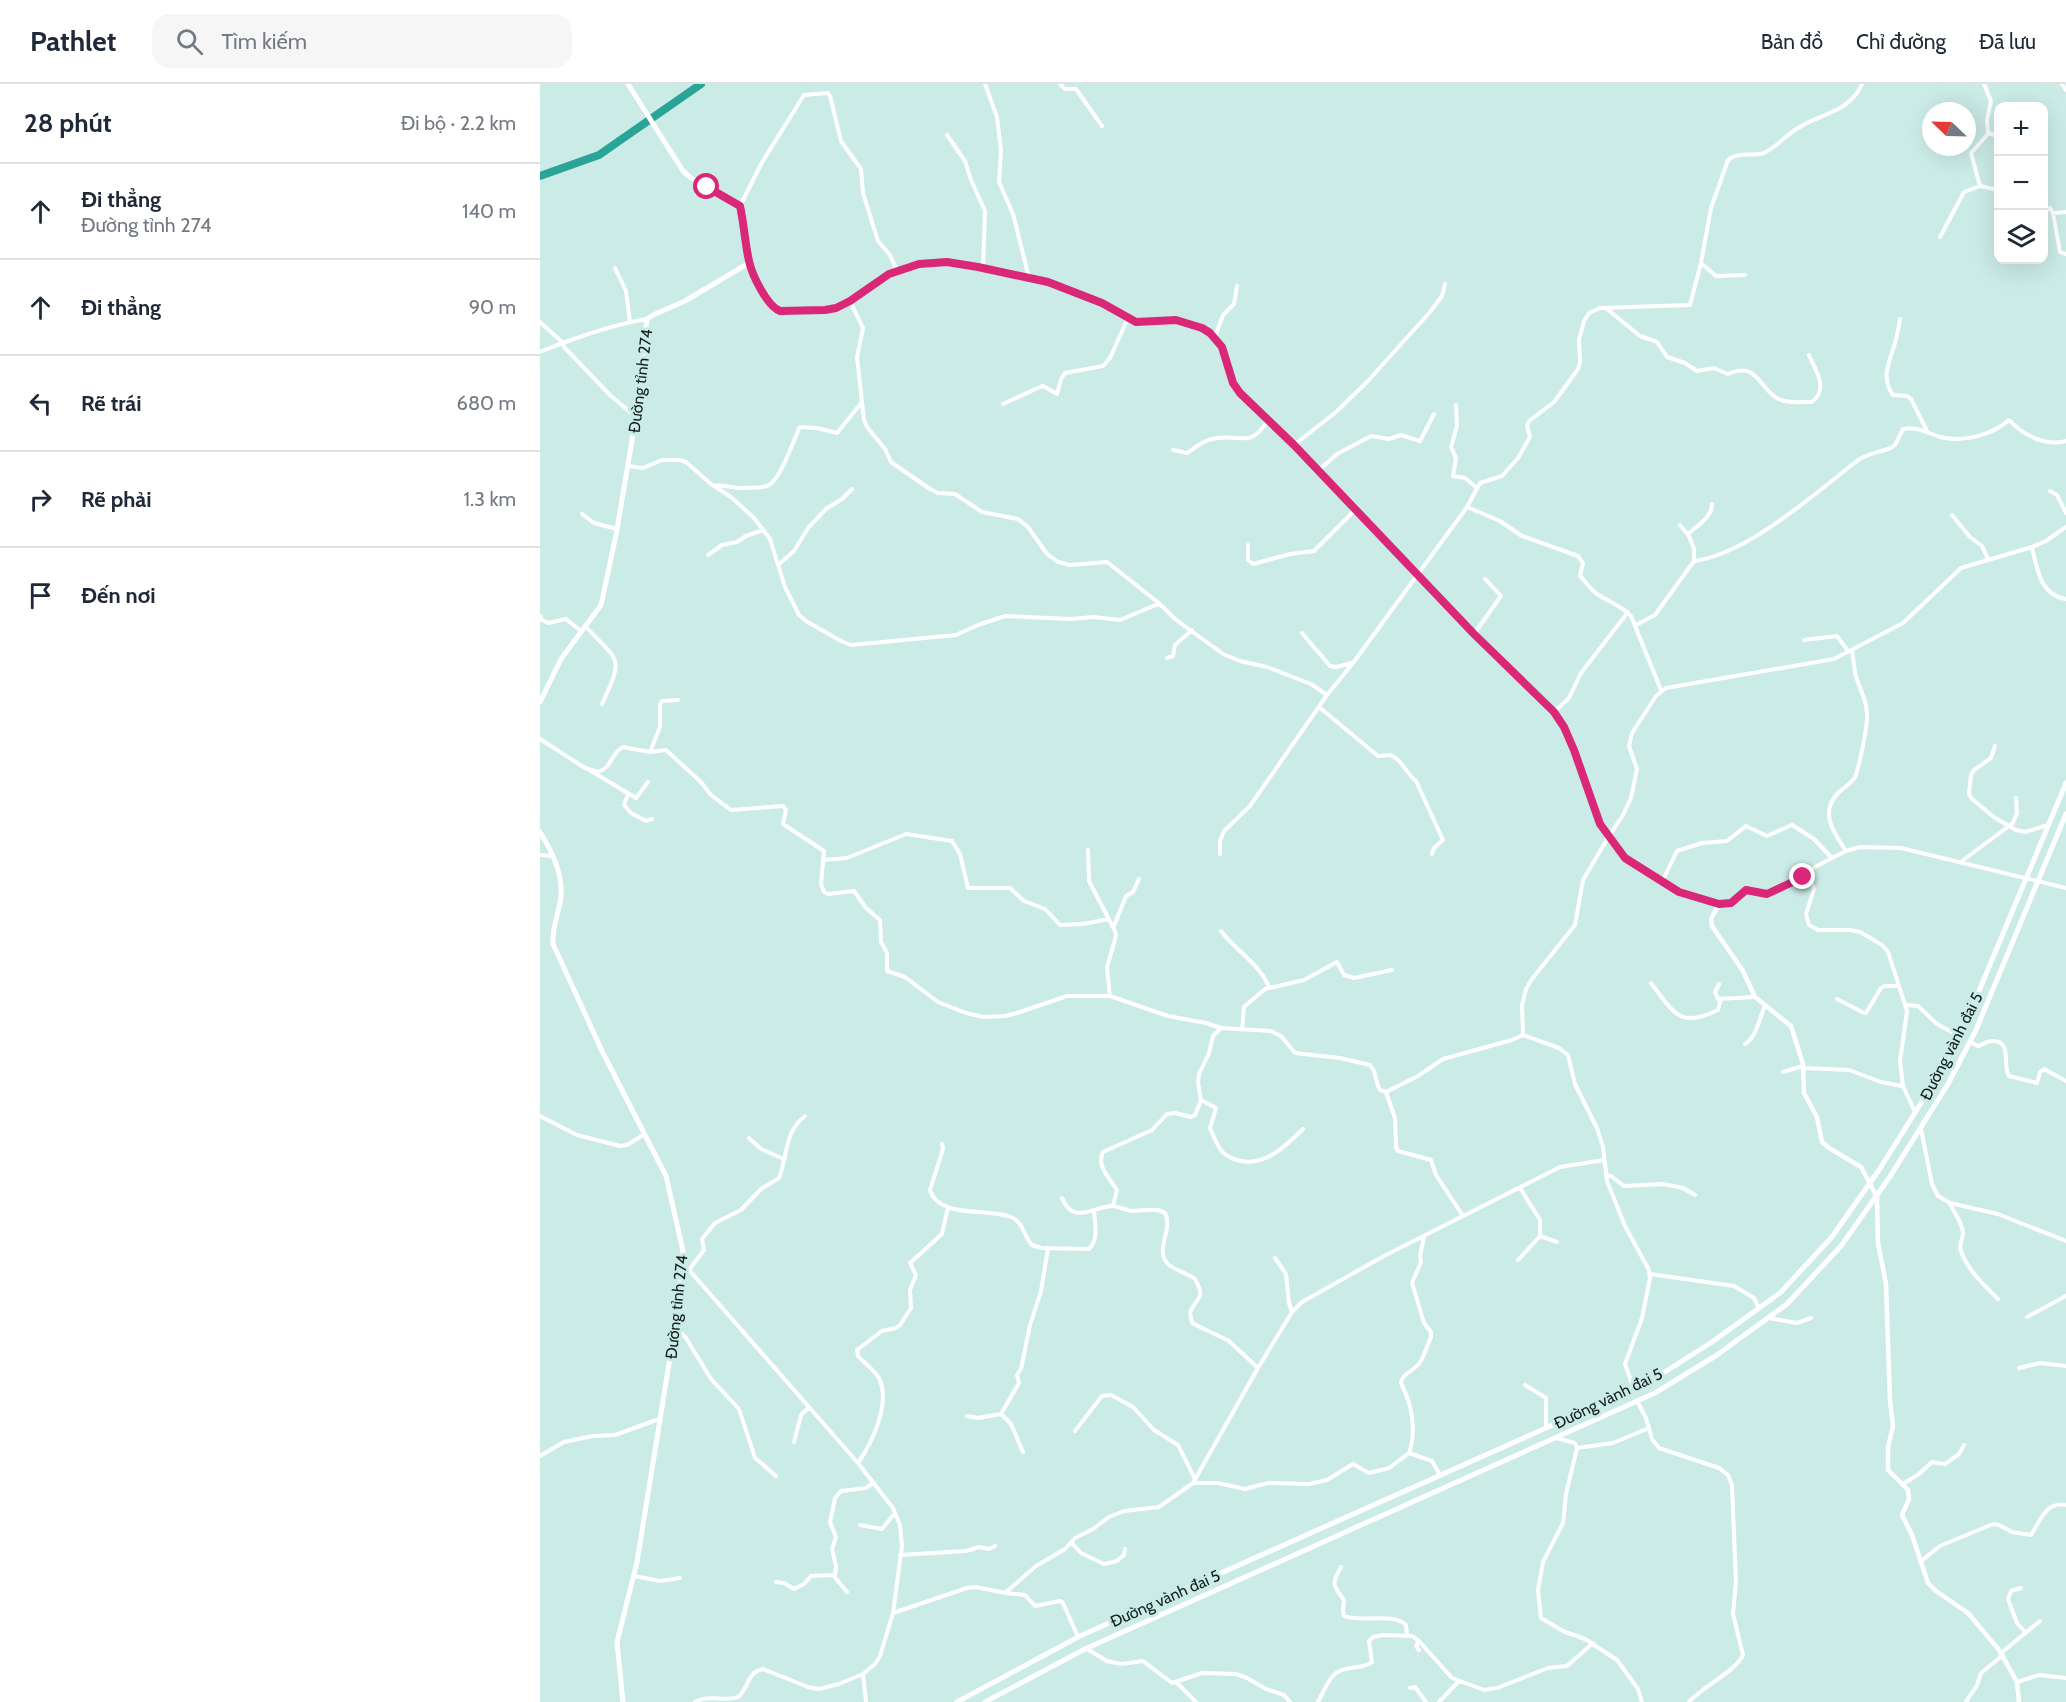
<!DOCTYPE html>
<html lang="vi">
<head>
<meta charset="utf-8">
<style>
  :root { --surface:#fff; --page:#f6f6f7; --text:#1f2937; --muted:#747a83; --line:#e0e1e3 }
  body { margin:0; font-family:Cabin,sans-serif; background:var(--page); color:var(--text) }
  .controls { position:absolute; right:18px; top:18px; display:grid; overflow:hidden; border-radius:12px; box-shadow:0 6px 24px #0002 }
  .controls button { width:54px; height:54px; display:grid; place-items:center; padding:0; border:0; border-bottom:2px solid var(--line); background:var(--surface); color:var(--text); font:30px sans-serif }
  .compass { position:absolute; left:1382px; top:18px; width:54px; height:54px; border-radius:50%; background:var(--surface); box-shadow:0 6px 24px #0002; rotate:293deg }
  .stop { position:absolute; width:18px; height:18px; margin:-14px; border:4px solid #db2777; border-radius:50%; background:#fff }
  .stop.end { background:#db2777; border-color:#fff; box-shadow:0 2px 6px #0008 }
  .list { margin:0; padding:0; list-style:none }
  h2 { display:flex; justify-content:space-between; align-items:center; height:78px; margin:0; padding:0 24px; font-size:26px }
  h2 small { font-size:20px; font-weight:400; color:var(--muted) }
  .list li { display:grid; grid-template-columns:39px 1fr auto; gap:18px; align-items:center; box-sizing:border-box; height:96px; padding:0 24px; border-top:2px solid var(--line) }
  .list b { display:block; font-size:22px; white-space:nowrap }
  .list p { margin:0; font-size:20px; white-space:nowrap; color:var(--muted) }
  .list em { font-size:20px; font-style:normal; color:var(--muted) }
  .icon { flex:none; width:33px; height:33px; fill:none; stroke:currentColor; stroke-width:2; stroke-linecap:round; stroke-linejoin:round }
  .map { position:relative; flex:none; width:1526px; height:1618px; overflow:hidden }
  header { display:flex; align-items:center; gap:36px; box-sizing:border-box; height:84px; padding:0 30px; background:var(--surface); border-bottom:2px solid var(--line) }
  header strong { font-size:28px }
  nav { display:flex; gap:33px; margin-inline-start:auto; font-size:21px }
  .search { width:420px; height:54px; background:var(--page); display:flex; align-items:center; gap:15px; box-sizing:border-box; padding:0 21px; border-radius:18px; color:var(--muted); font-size:22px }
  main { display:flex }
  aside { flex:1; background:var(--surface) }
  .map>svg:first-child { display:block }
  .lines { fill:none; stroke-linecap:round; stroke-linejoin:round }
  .river { stroke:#29a497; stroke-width:8 }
  .minor { stroke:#fff; stroke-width:4 }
  .tertiary { stroke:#fff; stroke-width:4.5 }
  .secondary { stroke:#fff; stroke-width:5 }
  .route { stroke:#db2777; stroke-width:8 }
  .labels { text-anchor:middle; stroke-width:6; stroke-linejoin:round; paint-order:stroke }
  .street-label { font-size:16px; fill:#121e1d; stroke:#cbebe6 }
</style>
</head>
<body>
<header>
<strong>Pathlet</strong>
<div class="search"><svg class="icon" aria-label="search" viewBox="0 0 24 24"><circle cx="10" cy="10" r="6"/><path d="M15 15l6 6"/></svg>Tìm kiếm</div>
<nav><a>Bản đồ</a><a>Chỉ đường</a><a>Đã lưu</a></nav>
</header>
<main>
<aside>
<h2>28 phút<small>Đi bộ · 2.2 km</small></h2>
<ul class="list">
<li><svg class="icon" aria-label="ahead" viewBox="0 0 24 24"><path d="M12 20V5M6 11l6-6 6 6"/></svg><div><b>Đi thẳng</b><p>Đường tỉnh 274</p></div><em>140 m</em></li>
<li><svg class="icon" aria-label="ahead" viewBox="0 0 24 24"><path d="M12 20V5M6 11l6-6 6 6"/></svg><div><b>Đi thẳng</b></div><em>90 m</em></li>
<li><svg class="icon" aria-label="left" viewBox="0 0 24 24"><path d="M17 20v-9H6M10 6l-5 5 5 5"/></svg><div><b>Rẽ trái</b></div><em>680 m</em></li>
<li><svg class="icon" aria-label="right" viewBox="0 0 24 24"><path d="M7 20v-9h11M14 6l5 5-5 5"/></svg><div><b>Rẽ phải</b></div><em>1.3 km</em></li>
<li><svg class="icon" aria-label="arrive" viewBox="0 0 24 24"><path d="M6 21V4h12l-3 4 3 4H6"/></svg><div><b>Đến nơi</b></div></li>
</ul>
</aside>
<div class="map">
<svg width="1526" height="1618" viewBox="0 0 1526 1618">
  <rect width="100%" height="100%" fill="#cbebe6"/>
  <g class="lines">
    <path class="river" d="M0 92 59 71 161 0"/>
    <path class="minor" d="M445 0 457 33 461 67 459 98 473 130 489 194
      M520 0 525 5H536L562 42
      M1522 0 1526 6
      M1448 49 1458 52
      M407 51 425 77 431 96 445 127 443 184
      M1440 102 1431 69 1448 50 1447 36 1451 17 1444 0
      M200 122 221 80 264 11 288 9 290 12 301 57 321 85 323 109 338 157 350 171 357 187
      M1504 127 1510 124 1513 129 1520 168 1526 170
      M1513 129 1526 128
      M1400 153 1424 108 1440 102 1458 106
      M1161 179 1176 192 1205 191
      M75 184 86 207 90 238
      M310 217 323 244 317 273 324 336 327 343 345 365 351 378 390 405 398 409 415 410 442 428 478 435 488 443 507 470 518 478 530 481 567 478 620 520
      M1067 225 1100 252 1117 258 1127 273 1145 279 1157 287 1174 284 1188 290C1216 278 1217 299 1235 313 1244 320 1261 318 1272 318 1289 304 1276 288 1269 271
      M1360 235C1359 243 1357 251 1355 259 1350 276 1340 294 1353 311L1367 312 1371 315 1387 347
      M0 238 23 259 24 263 71 312 96 333
      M675 253 683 231 694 220 697 202
      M0 268C34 254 71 241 107 235
      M463 320 500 303 503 302 517 310 521 295 525 289 563 282 570 274 588 234
      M916 321 917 342 911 363 916 374 913 392 925 394 937 404
      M754 361 796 328 827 298 890 228 902 212 905 200
      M633 366 647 369C655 364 662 357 672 355 700 348 709 367 728 336
      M88 382 103 384 122 376H140L146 378 171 400 191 413 214 434 230 455 245 503 259 531 266 537 301 557 311 561 416 551 438 541 465 532 531 535 554 533 580 536 618 520 623 523 635 535 683 570 700 577 727 583 771 600 787 611
      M778 387 797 370 831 352 849 355 861 351 880 357 894 330
      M174 402C181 400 192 404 201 404 209 403 223 405 229 401 242 393 253 356 260 343L277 344 297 349 322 318
      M1510 407 1517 411 1526 429
      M927 423 960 437 982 452 1038 472 1043 479 1040 492C1046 498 1050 505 1057 510 1069 518 1082 522 1091 532L1121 606
      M42 430 54 439 77 445
      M1412 431 1430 453 1442 462 1448 475
      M1148 450C1157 442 1173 432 1172 420
      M708 461V476L713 480 750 470 774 467 815 426
      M1492 463C1497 485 1500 511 1526 515
      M168 471 182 461 197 458 206 452 223 446
      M1154 477C1208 470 1274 410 1317 377 1325 370 1340 368 1351 364L1355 361 1363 345C1376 342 1388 349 1400 353 1423 359 1452 351 1469 336 1483 351 1506 363 1526 357
      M238 481 254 467 268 444 286 425 302 415 312 405
      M0 532 2 536 8 539 26 535 41 547
      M1096 541 1115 531 1154 477V465L1149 452 1140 441
      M45 542C80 579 84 572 62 620
      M762 549 790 582 796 583 812 579
      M934 550 961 512 945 495
      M1264 556 1297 552 1308 567
      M627 574 633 572 635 561 652 546
      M779 623 838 672C842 672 845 671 849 671 861 673 867 691 876 697L903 756 894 764 892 770
      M1014 628 1029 614 1041 589 1088 528
      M0 655 45 684 58 688C72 684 71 669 83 663L110 668 126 666 161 698 171 711 191 726 243 722 246 726 243 740 284 767 281 800 284 808 288 810 314 807 326 824 340 836 341 858 347 869V887L365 893 398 918 426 929 443 933 465 932 477 929 527 912H570L628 932 666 939 681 944 731 947 741 952 755 969 800 974 830 981 834 987 838 1002 840 1006 846 1008 878 992 903 975 972 956 983 951 1019 964 1028 971 1035 1000 1057 1044 1063 1063 1067 1097 1085 1142 1109 1186 1110 1194 1102 1234 1085 1280 1094 1305
      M1455 662 1451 674 1434 686 1431 691 1429 710 1432 715 1455 734 1476 746 1485 748 1508 741
      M110 668 120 643V621L122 617 138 616
      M51 687 96 714 108 698
      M88 710 84 721 91 729 106 737 112 735
      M548 766 549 797 575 847 576 852 567 883 570 912
      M1306 767C1294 749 1279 729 1298 709 1303 704 1311 700 1315 693 1319 684 1327 644 1327 634 1328 618 1319 604 1315 589 1314 581 1313 573 1312 566
      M680 770V757L684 747 710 722 787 611 813 579 927 423 940 399 962 392 978 374 990 353 987 342 989 337 1014 318 1038 285 1040 278 1039 256 1044 237 1049 229 1060 224 1150 221 1161 179 1171 124 1188 76C1198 67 1212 73 1224 69 1237 63 1246 51 1258 44 1281 29 1309 29 1322 0
      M0 771 13 772
      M284 776 307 774 366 750 412 757 420 770 428 804H470L484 817 505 825 520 841 543 840 569 835
      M1422 777 1473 739 1477 729 1476 714
      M1263 793 1272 800 1274 805 1266 830 1269 841 1278 846H1310L1320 848 1342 861 1348 868 1367 927 1360 977 1363 1002 1375 1028
      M1122 798 1137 767 1162 759 1187 757 1206 742 1227 752 1252 741 1274 755 1292 774
      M1179 820 1191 819 1206 806 1227 810 1260 795 1275 783 1292 774 1306 767 1320 763 1361 764 1526 804
      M574 842 586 812 593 808 599 795
      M681 847C696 867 719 879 729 903
      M1111 899C1134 929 1140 945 1178 926L1181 915
      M1179 900 1175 908 1178 915 1215 913
      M1297 915 1324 929H1326L1341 904 1345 902H1359
      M1366 921 1378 922 1397 940 1419 952
      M702 946 704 923 725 905 764 896 797 878 804 891 814 894 852 886
      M983 951 982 921 986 905 992 895 1035 841 1043 796 1069 752 1083 731 1091 714 1097 685 1089 662 1092 649 1116 612 1126 604 1294 575 1363 539 1421 484 1492 463 1506 457 1526 443
      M1430 958 1438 962C1442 961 1447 957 1452 957 1473 956 1462 983 1469 992L1497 999 1500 988 1504 985 1526 997
      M1205 960C1217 953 1219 934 1225 922
      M1264 984 1309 986 1341 998 1362 1002
      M1243 988 1263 982
      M846 1008 855 1034 856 1063 858 1067 891 1076 896 1091 923 1132
      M661 1016 676 1024 670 1044C673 1051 676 1059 681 1066 684 1071 691 1074 697 1076 723 1084 745 1063 763 1045
      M0 1032 37 1051 80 1062 87 1061 105 1050
      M1381 1045 1392 1100 1398 1112 1410 1119 1458 1130 1526 1157
      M209 1054 221 1065 244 1075
      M402 1060 403 1065 390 1106C399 1136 452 1123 473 1134 484 1140 484 1153 492 1161L501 1164 549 1165C559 1155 555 1140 554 1127
      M1066 1091 1071 1092 1084 1102 1123 1100 1143 1104 1155 1111
      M980 1104 1000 1136V1152
      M522 1114C533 1142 554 1122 573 1122 580 1123 585 1126 592 1127 603 1127 616 1123 625 1129 634 1145 613 1167 629 1181 637 1187 647 1189 655 1195 666 1215 658 1211 650 1228L652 1239 689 1257 718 1284
      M1410 1119C1414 1130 1422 1137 1423 1149 1423 1156 1418 1161 1421 1167 1428 1187 1444 1201 1458 1215
      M573 1122 577 1106C570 1094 556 1083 563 1068L612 1046 627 1030 635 1029 651 1033 655 1031 661 1016 658 999 659 990 669 969 673 952 680 945
      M735 1174 746 1190 749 1219 752 1228
      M978 1176 1000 1152 1017 1158
      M142 1185 149 1186 318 1379 353 1424 360 1441 362 1462 353 1529 340 1572 335 1580 323 1590 299 1600 279 1605 268 1603 223 1585C207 1588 209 1604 198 1613 186 1618 168 1610 155 1618
      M149 1186 164 1166 162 1155 175 1139 201 1126 221 1105 239 1094C248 1071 244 1048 265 1032
      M1110 1190 1194 1202 1214 1214 1219 1224
      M1487 1233 1526 1212
      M1229 1234 1257 1239 1271 1234
      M135 1243 146 1254 171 1295 199 1325 215 1374 236 1392
      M1479 1284 1500 1279 1526 1282
      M985 1301 1006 1314V1344
      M1097 1317 1106 1334 1112 1355 1119 1364 1179 1384 1188 1391 1192 1401 1196 1498 1193 1530 1203 1571C1196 1587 1162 1603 1149 1618
      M461 1330 479 1299 477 1291 481 1285 490 1241 501 1207 508 1164
      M427 1332 438 1334 461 1330 471 1340 483 1368
      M535 1347 562 1312 571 1311 593 1323 614 1346 638 1361 655 1395
      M1016 1354 1035 1359 1037 1364 1026 1410 1023 1439 1003 1478 998 1506 1001 1534 1023 1547 1045 1555 1077 1576 1098 1605 1102 1618
      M254 1358 261 1331 269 1323
      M1037 1364 1073 1359 1109 1344
      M869 1369C877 1345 872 1321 861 1299L863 1293 878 1281 882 1275 891 1253V1248L884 1239 872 1199 881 1178 880 1172 884 1153
      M0 1372 24 1358 53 1352 75 1351 119 1335
      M318 1379C332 1359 350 1321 340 1296 335 1286 325 1280 318 1272L317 1266 342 1247 356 1244 360 1241 371 1224 370 1206 376 1191 370 1179 402 1150 408 1123
      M654 1399H678L705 1405 728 1399 769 1400 787 1396 813 1380 829 1389 849 1384 869 1369 892 1377 900 1391
      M1363 1400 1379 1390 1392 1378 1405 1380 1419 1370 1424 1361
      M320 1441 342 1445 355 1429
      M531 1458 541 1469 564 1480 577 1477 584 1471 585 1465
      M360 1471 426 1467 439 1463 449 1465 455 1462
      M1380 1478 1400 1462 1453 1440 1459 1441 1472 1448 1491 1451C1500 1437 1506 1417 1526 1421
      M801 1483C791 1500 793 1501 804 1516L803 1526 804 1532C820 1539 854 1528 866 1541L867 1551
      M94 1492 120 1497 140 1494
      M295 1492 296 1482 292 1465 296 1453 290 1438 295 1414 301 1407 326 1404 333 1399
      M236 1498 244 1499 254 1505 264 1500 271 1492 293 1491 307 1508
      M1481 1504 1471 1507 1468 1515 1477 1539 1486 1549
      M465 1509 485 1511 495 1522 520 1517 523 1519 538 1553
      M353 1529 427 1504 436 1503 465 1509 496 1482 525 1465 535 1454 553 1445 569 1433 584 1427 619 1423 653 1399 718 1284 752 1228 762 1218 844 1172 1020 1083 1064 1076
      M547 1565 567 1577 581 1580 603 1577 632 1599 662 1589 696 1590 707 1594 726 1605 744 1611 750 1618
      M879 1566 876 1562 879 1557
      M1461 1569 1500 1537
      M323 1590 326 1618
      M1477 1598 1499 1591 1526 1594
      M637 1599 656 1618
      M870 1604 875 1603 886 1618
      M778 1618C783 1609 788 1595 796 1589 806 1581 822 1586 832 1578L829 1557 833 1553 843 1551 872 1552 879 1557 912 1594 944 1606 957 1604 1008 1584 1027 1582 1053 1559
      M899 1618 919 1597
      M1426 1618 1437 1601 1441 1589 1463 1571"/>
    <path class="tertiary" d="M209 179C217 195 223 220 240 227H285L296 224 310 217 349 190 379 180 407 178 438 183 508 198 562 219 596 238 635 236 662 244 675 253 682 263 693 299 700 309 754 361 934 550 1014 628 1024 643 1034 666 1060 740 1082 771 1139 808 1179 820 1171 835 1172 842 1203 887 1215 913 1251 942 1263 980 1264 1009 1277 1033 1282 1058 1289 1064 1321 1083 1337 1113 1338 1159 1346 1200 1350 1317 1353 1342 1348 1363V1386L1368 1406 1369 1415 1362 1431 1372 1451 1388 1499 1396 1507 1428 1529 1459 1566 1477 1598 1479 1618"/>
    <path class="secondary" d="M0 618 21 575 61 521 76 451 96 333 107 235 113 231 145 217 209 179 205 145 200 122 151 94 143 87 88 0
      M0 748C13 769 25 794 20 819 17 834 12 845 13 860L62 967 126 1092 143 1167 132 1261 97 1478 77 1558 83 1618
      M417 1618 540 1552 1109 1298 1172 1258 1240 1209 1291 1154 1339 1086 1398 992 1426 938 1526 699
      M445 1618 545 1565 1115 1309 1177 1271 1247 1220 1301 1162 1349 1094 1408 1000 1436 946 1526 730"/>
  </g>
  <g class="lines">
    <path class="route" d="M167 103 200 122C204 140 205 159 209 177 212 191 227 222 240 227L285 226 296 224 310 217 349 190 379 180 407 178 438 183 508 198 562 219 596 238 636 236 662 244 670 249 682 263 693 299 700 309 754 361 934 550 1014 628 1024 643 1034 666 1060 740 1085 774 1139 808 1179 820 1191 819 1206 806 1227 810 1263 793"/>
  </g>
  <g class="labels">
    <g class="street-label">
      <text transform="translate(100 297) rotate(-83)" y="6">Đường tỉnh 274</text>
      <text transform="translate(1411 962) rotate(-63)" y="6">Đường vành đai 5</text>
      <text transform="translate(136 1223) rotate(-84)" y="6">Đường tỉnh 274</text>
      <text transform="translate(1068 1314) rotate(-26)" y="6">Đường vành đai 5</text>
      <text transform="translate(625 1514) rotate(-24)" y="6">Đường vành đai 5</text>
    </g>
  </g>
</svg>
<div class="controls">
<button>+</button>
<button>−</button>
<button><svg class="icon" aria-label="layers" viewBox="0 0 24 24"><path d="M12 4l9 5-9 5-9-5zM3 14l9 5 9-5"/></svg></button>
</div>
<svg class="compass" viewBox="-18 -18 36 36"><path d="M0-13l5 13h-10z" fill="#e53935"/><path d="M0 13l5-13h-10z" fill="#747a83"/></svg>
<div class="stop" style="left:167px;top:103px"></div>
<div class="stop end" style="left:1263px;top:793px"></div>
</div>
</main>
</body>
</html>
